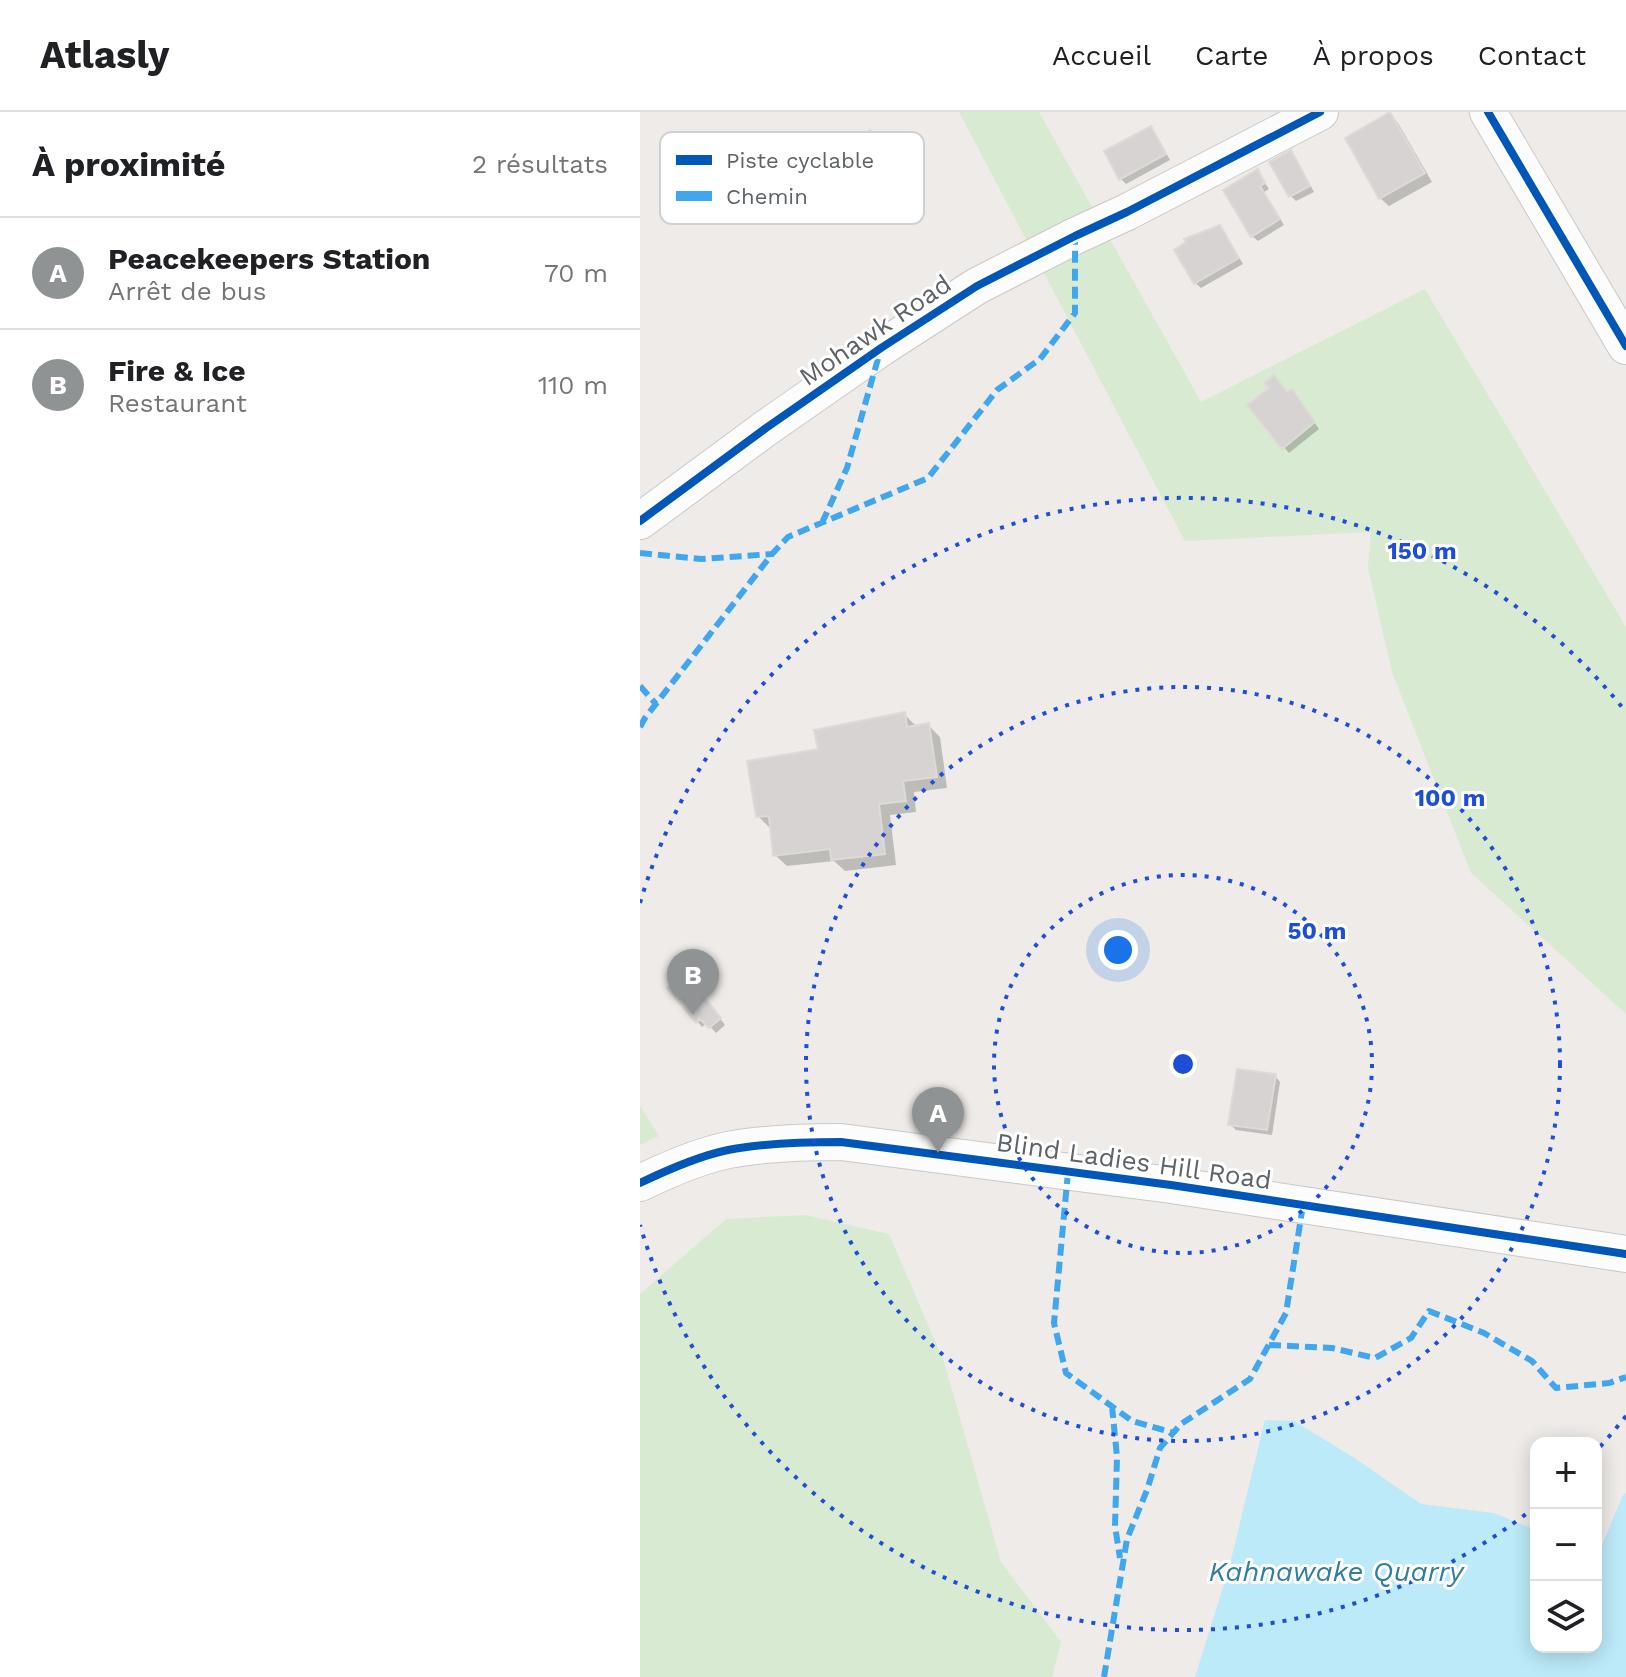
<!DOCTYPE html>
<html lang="fr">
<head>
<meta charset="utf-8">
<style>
  :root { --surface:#fff; --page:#f6f6f6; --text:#202124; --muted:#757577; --line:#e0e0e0; --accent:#909394 }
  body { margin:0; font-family:"Work Sans",sans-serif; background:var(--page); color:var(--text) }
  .controls { position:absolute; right:24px; bottom:24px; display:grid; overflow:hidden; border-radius:16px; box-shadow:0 4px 20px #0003 }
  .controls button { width:72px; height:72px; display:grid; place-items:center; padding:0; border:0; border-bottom:2px solid var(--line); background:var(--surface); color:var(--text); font:40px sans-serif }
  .you { position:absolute; left:478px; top:838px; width:28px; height:28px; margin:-20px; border:6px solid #fff; border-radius:50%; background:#1a73e8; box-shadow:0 0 0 12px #1a73e833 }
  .badge { display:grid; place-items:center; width:52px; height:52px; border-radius:50%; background:var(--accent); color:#fff; font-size:26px; font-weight:700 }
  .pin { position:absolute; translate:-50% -66px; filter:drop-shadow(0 2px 4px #0008) }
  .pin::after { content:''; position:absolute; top:42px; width:28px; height:24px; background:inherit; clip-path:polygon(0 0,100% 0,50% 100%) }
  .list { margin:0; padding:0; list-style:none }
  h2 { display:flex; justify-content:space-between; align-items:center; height:104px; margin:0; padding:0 32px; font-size:34px }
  h2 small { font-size:26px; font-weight:400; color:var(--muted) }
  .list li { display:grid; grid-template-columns:52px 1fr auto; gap:24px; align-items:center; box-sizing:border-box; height:112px; padding:0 32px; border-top:2px solid var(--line) }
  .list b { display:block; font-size:30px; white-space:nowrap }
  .list p { margin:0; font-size:26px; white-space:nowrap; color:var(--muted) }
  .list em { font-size:26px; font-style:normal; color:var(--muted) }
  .icon { flex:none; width:44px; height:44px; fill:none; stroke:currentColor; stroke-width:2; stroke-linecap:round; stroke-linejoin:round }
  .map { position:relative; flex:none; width:986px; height:1565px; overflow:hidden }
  header { display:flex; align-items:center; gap:48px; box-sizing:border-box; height:112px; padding:0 40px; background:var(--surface); border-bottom:2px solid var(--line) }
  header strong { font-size:38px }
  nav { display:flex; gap:44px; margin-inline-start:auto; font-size:28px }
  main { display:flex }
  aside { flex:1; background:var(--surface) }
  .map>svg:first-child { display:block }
  .green { fill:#d9ead2 }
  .water { fill:#bceaf8 }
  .shadow { fill:#0003 }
  .building { fill:#d6d3d2; stroke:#dedad7; stroke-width:2 }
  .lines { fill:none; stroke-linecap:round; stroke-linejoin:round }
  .minor-casing { stroke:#c9c9c9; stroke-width:38 }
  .minor { stroke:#fcfcfc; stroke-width:36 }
  .quiet { stroke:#40a6ee; stroke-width:6; stroke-dasharray:12 6; stroke-linecap:butt }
  .cycleway-casing { stroke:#fff; stroke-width:13 }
  .cycleway { stroke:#0057b8; stroke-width:8 }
  .ring { fill:none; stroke:#1d4ed8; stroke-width:4; stroke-dasharray:4 8 }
  .labels { text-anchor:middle; stroke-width:6; stroke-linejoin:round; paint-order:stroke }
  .street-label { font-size:26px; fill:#5d6367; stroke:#fff }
  .water-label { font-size:28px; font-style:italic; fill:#327ea0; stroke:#fff }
  .key { fill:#fff; stroke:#ced0d1; stroke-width:2 }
  .key-label { font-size:22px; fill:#5d6367 }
  .centre { fill:#1d4ed8; stroke:#fff; stroke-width:4 }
  .ring-label { font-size:24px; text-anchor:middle; font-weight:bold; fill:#1d4ed8; stroke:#fff; stroke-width:6; stroke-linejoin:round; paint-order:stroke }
</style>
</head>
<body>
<header>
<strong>Atlasly</strong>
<nav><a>Accueil</a><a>Carte</a><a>À propos</a><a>Contact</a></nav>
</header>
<main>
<aside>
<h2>À proximité<small>2 résultats</small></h2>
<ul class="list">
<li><span class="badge">A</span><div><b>Peacekeepers Station</b><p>Arrêt de bus</p></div><em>70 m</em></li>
<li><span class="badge">B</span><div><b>Fire &amp; Ice</b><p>Restaurant</p></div><em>110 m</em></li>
</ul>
</aside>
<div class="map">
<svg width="986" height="1565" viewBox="0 0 986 1565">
  <rect width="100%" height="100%" fill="#eeebe8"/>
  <path class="green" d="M319 0H399L561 290 785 177 986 515V902L831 761 752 560 728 456 731 420 545 429Z
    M0 994 19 1024 0 1033Z
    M165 1103 249 1122 304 1250 361 1450 421 1530 412 1565H0V1182L86 1107Z"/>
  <path class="water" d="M625 1308 654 1309 716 1347 781 1392 854 1401 896 1418V1535H956V1443H958L983 1383 986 1381V1565H555L589 1456Z"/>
  <path class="shadow" d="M750 3 758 11 792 70 749 94 740 86Z
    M510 16 516 22 530 48 486 72 480 66Z
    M650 40 656 46 674 80 656 89 651 84Z
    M617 60 629 77 624 80 644 113 618 129 612 124Z
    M580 115 585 121 603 152 561 176 555 171Z
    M631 276 657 285 679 317 649 341 644 335Z
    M264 602 276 614 288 613 300 625 307 676 274 680 276 700 250 703 256 753 205 759 194 749 147 754 135 743 132 715 130 716 118 704 180 639Z
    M52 870 85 913 76 921 67 911 62 915 57 909Z
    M635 964 640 970 632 1023 596 1018 590 1012Z"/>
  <path class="building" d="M750 0 785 61 739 87 705 26Z
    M511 14 526 42 479 68 464 39Z
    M230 18 270 50 230 101 190 69Z
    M651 38 670 74 649 85 629 50Z
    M618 57 625 71 620 74 640 107 611 125 583 78Z
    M580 113 599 146 554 172 534 138 546 130 544 127Z
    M634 263 647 280 652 277 675 310 642 337 607 293 629 276 624 271Z
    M265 600 267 615 289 611 297 665 263 669 266 689 239 692 245 742 191 748 190 737 133 744 129 704 116 705 107 649 178 637 174 618Z
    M46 862 81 906 69 916 60 907 56 911 27 876Z
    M597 957 636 962 627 1018 588 1013Z"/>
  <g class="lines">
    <g class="minor-casing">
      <path id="minor" d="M848 0 986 234
        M0 409 126 316 241 236 337 174 435 124 487 100 680 0
        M0 1071C27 1058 59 1044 88 1038 125 1031 164 1030 201 1030L531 1073 986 1142"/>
    </g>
    <use href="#minor" class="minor"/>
    <path class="quiet" d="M182 411 207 356 241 236
      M0 441 61 447 132 442
      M0 574 16 592
      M0 615 5 606 132 442 148 425 288 366 357 278 400 247 435 201V124
      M428 1060 414 1211 426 1261 492 1309 534 1321
      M629 1233 692 1236 735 1246 771 1226 789 1199 844 1221 892 1249 916 1276 969 1271 986 1265
      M472 1294 477 1345 475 1414 480 1446
      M464 1565 487 1427 507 1378 520 1336 541 1312 610 1267 646 1201 663 1093"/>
    <g class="cycleway-casing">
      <path id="cycleway" d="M848 0 986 234
        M0 409 126 316 241 236 337 174 435 124 487 100 680 0
        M0 1071C27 1058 59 1044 88 1038 125 1031 164 1030 201 1030L531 1073 986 1142"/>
    </g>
    <use href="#cycleway" class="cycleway"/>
  </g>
  <g class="ring">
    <circle cx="543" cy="952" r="189"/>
    <circle cx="543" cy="952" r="377"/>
    <path d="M986 1304A566 566 0 0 1 957 1338M895 1395A566 566 0 0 1 0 1113M0 791A566 566 0 0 1 986 600"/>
  </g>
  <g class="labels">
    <g class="street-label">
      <text transform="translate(235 218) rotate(-34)" y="9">Mohawk Road</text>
      <text transform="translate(494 1049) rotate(8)" y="9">Blind Ladies Hill Road</text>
    </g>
    <g class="water-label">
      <text x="696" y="1469">Kahnawake Quarry</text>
    </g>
  </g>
  <rect x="20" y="20" width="264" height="92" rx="12" class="key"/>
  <rect x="36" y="43" width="36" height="10" fill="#0057b8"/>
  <rect x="36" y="79" width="36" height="10" fill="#40a6ee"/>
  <g class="key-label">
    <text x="86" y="56">Piste cyclable</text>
    <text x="86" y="92">Chemin</text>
  </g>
  <circle cx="543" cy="952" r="12" class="centre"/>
  <g class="ring-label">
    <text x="782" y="447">150 m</text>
    <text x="810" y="694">100 m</text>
    <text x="677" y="827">50 m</text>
  </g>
</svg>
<div class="controls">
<button>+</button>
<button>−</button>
<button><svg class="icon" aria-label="layers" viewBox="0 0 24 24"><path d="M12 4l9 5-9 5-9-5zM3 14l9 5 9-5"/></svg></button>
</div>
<div class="you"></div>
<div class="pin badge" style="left:298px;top:1041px">A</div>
<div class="pin badge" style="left:53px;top:903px">B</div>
</div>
</main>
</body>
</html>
